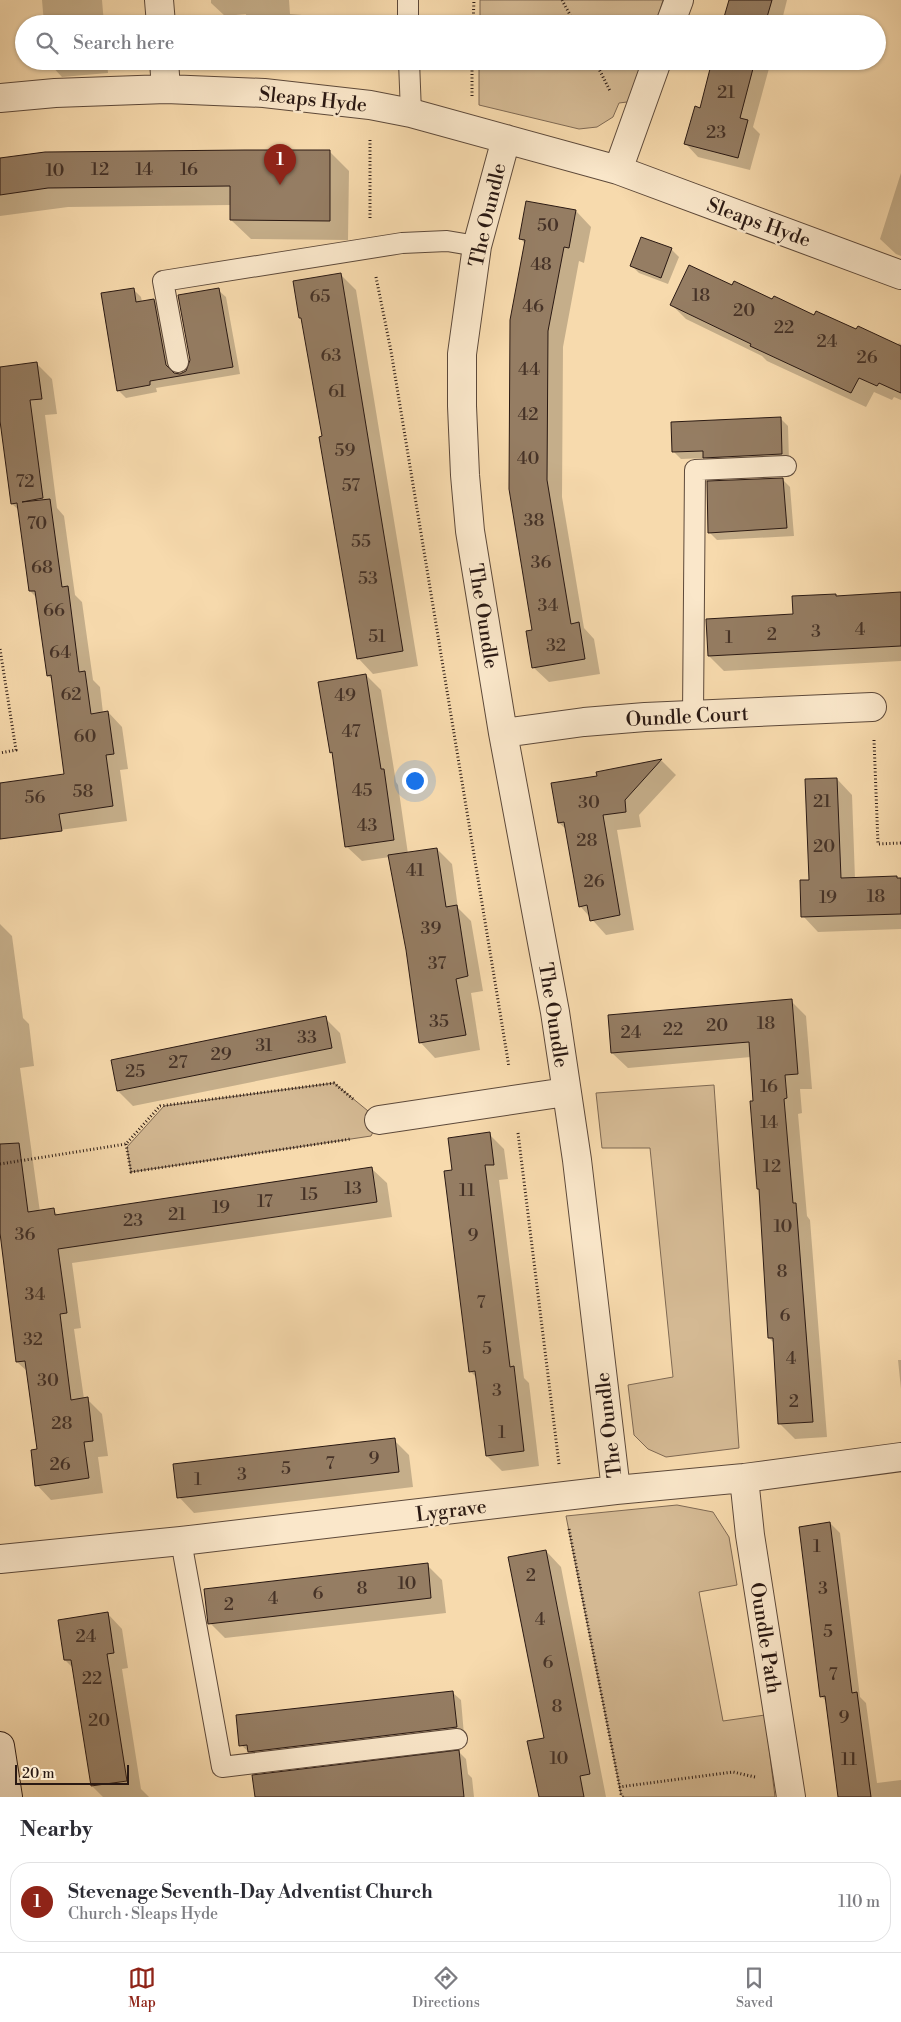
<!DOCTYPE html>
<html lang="en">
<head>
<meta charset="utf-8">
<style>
  :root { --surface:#fff; --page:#f2f2f3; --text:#2b2b33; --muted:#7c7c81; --line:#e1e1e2; --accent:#8f2418 }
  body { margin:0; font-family:"Libre Bodoni",serif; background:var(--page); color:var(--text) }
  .scale { position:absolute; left:15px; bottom:12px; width:114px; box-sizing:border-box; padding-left:5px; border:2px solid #2a1913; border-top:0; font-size:14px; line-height:18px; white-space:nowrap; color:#2a1913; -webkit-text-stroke:4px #fae7ca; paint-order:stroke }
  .you { position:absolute; left:414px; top:780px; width:18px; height:18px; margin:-12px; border:4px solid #fff; border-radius:50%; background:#1a73e8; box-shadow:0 0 0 8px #1a73e833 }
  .badge { display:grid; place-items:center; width:32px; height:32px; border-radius:50%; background:var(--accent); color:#fff; font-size:16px; font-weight:700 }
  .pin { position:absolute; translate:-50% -41px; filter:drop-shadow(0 1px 2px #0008) }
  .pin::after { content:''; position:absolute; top:26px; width:18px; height:15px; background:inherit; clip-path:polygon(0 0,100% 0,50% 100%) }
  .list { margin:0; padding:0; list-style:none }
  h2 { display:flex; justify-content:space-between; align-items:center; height:65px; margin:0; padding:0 20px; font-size:21px }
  h2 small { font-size:16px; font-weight:400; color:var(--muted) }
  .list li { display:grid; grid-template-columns:32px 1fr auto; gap:15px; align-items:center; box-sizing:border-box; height:80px; margin:0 10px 10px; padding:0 10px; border:1px solid var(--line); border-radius:20px }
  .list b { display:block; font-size:19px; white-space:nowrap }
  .list p { margin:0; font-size:16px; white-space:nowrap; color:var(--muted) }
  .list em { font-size:16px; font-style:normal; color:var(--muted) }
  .icon { flex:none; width:28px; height:28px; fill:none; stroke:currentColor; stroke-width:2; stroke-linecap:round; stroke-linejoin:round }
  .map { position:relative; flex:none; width:901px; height:1797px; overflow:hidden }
  .search { position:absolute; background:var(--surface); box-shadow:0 1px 4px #0004; left:15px; right:15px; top:15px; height:55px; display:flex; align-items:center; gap:12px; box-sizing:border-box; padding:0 18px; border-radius:28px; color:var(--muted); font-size:19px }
  .sheet { height:155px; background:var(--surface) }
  nav { display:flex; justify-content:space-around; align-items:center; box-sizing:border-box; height:70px; border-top:1px solid var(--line); background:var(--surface); font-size:14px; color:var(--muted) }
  nav a { display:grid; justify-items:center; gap:2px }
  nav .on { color:var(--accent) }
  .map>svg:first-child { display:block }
  .green { fill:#d4b993; stroke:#7f6953 }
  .shadow { fill:#0003 }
  .building { fill:#957d63; stroke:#2a1913 }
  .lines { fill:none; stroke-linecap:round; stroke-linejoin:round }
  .lane-casing { stroke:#5d493a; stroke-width:22 }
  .street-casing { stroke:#5d493a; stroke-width:30 }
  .secondary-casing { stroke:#2a1913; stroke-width:30 }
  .path { stroke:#2a1913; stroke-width:3; stroke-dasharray:1 2.5; stroke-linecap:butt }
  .lane { stroke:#fae7ca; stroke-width:20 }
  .street { stroke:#fae7ca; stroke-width:28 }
  .secondary { stroke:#fae7ca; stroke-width:28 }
  .labels { text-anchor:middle; stroke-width:5; stroke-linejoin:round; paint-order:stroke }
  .number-label { font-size:18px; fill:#453227 }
  .street-label { font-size:20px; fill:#2a1913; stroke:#fae7ca }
</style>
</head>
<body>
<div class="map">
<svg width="901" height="1797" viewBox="0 0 901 1797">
  <rect width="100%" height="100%" fill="#f7daad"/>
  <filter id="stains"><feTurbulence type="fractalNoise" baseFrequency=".004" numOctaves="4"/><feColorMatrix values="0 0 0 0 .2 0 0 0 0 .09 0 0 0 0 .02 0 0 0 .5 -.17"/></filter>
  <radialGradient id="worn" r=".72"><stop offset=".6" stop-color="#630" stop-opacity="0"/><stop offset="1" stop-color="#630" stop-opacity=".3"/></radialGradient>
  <path class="green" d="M480 0H663L656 24H480Z
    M479 61H646L635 101 619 103 613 117 597 127 579 129 479 105Z
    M334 1083 379 1120 371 1136 131 1172 127 1147 164 1106Z
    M714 1085 739 1448 666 1457 648 1449 634 1435 628 1385 673 1377 650 1148H602L596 1093Z
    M677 1505 713 1512 729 1537 737 1585 699 1592 723 1721 765 1715 775 1797H623L621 1794 566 1516Z"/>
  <path class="shadow" d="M42 0H102L104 24H44Z
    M211 0H289L290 14 326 17 333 24H245L246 14 225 16 211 3Z
    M730 0H787L781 24H724Z
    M47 61H107L108 73 62 77Z
    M714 61H771L753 127 760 134 750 170 698 157 686 144 701 109Z
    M329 151 349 171 348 240 251 239 231 220V205L68 207 0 216V159Z
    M901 173V256L896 254 880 239Z
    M576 211 591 227 584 263 579 261 563 347 562 497 584 628 594 639 600 674 549 682 533 667 525 244 520 238Z
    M671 249 679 257 668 284 639 273 632 266Z
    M340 274 356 290 418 666 373 674 358 658 323 437Z
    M733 287 897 346 899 343 901 344V400L894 397 892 400 874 392 866 407 767 361 762 356 686 319 671 304Z
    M133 289 141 297 142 302 154 300 161 308 174 373 180 375 187 372 218 290 226 297 240 374 156 388 157 392 126 398 118 390Z
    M37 364 52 379 57 414 45 415 57 508 64 516 75 595 82 602 93 680 100 687 103 713 108 712 122 727 128 769 120 770 127 821 0 838V784L65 775 53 680 48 676 37 598 30 591 20 511 12 504 1 421H0V369Z
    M780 418 788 426 789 461 712 465 706 458 681 459 674 452Z
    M782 479 790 487 794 536 717 540 709 532Z
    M901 594V661L724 671 709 656 794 615 837 597Z
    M366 675 381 690 396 782 398 785 408 854 437 849 452 864 458 908 471 921 483 991 471 993 480 1050 435 1058 420 1042 407 950 390 857 362 861 346 846 333 755 331 752Z
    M662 761 676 775 639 815 641 827 617 830 634 930 606 935 580 906 567 830 559 823 598 777V773Z
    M837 779 852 795 855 879 901 878V929L818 932 803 916Z
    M0 924 12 936 23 1018 29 1024 34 1066 20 1068 40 1212 53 1210 59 1216 372 1169 387 1183 392 1217 72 1263 81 1328 74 1329 84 1399H87L102 1414 108 1456 98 1457 103 1493 51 1500 37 1485 38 1450 28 1372 17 1362 0 1226Z
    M791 1001 806 1016 812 1089H800L802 1113 798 1114 807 1216 810 1220 827 1437 795 1439 779 1423 774 1343 769 1338 751 1057 628 1068 612 1053Z
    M325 1018 340 1033 346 1063 133 1106 118 1091Z
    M489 1134 504 1149 508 1179 499 1180 524 1378 529 1383 539 1466 502 1471 487 1456 478 1379 470 1371 454 1171Z
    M898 1360H901V1389Z
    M394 1440 409 1455 413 1487 194 1513 179 1497Z
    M830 1523 840 1533 860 1697 866 1703 877 1783 901 1780V1797H839L827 1702 821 1696Z
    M546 1551 561 1567 606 1797H555L545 1739Z
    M427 1565 442 1580 446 1613 225 1638 210 1623Z
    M107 1613 122 1629 128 1668 122 1669 141 1789 149 1797H103L92 1786 73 1668 65 1660Z
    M453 1693 461 1700 464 1735 257 1759 241 1745Z
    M459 1752 466 1759 468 1774 472 1778 474 1797H256Z"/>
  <path class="building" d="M729 0H772L765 24H722Z
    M712 61H755L740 118 748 120 738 158 684 144 695 106 700 108Z
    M244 150H330V221L230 220V186L48 188 0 195V158L45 152Z
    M526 201 576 210 569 248 564 247 548 331 547 480 571 624 579 622 585 659 532 668 526 631 532 630 509 489 510 320 525 240 519 239Z
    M641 237 672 248 661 278 630 266Z
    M689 265 732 285 734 281 772 299 774 296 814 315 816 311 856 329 858 326 901 346V393L879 383 877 386 859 378 851 393 750 346 751 344 670 305Z
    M341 273 403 651 357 659 319 437 322 436 301 318H299L293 281Z
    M134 288 136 302 154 299 166 365 174 373 180 374 186 371 190 360 178 295 219 288 233 367 150 381V385L117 391 101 293Z
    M37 362 42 399 30 400 43 498 22 502 50 499 62 587 68 586 79 672 85 671 91 714 108 711 114 754 106 755 113 806 59 814 62 831 0 839V783L64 774 51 675 47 676 35 591H29L17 503 11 504 0 421V367Z
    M781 417 782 454 703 458V451L672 452 671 422Z
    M783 478 787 528 708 533 707 481Z
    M901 592V646L708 656 706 619 793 614 792 596 836 594V596Z
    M366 674 381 769H384L394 840 345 847 332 752 330 753 318 682Z
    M662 759 625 800 626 812 603 815 620 915 590 921 587 905 579 907 564 822 558 823 551 783 597 776 596 772Z
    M837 778 841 878 897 876V878H901V914L801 917 800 880H809L805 779Z
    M437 848 446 907 457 905 468 976 456 979 466 1035 419 1043 406 950 388 855Z
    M792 999 798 1074 785 1075 787 1098 784 1099 793 1203H796L813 1422 778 1424 773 1338H768L759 1189H757L750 1101H753L749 1042 611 1053 608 1015Z
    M326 1016 332 1048 117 1091 111 1060Z
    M490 1132 494 1165H485L510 1367 514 1366 524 1451 486 1456 475 1371 469 1372 444 1171 452 1170 448 1138Z
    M19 1143 28 1212 54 1208 55 1215 372 1167 377 1202 58 1249 67 1313 60 1314 71 1400 88 1397 93 1441 84 1442 89 1478 35 1486 31 1450 37 1449 25 1361 16 1362 0 1233V1144Z
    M395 1438 399 1472 177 1498 173 1464Z
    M830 1522 852 1693 857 1692 871 1797H838L825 1696 820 1697 799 1527Z
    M546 1550 590 1774 580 1776 584 1797H539L527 1741 544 1738 508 1557Z
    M428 1563 431 1598 208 1624 204 1589Z
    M108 1612 114 1653 107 1654 127 1781 91 1786 71 1660H64L58 1620Z
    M453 1691 457 1727 248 1752 247 1745 239 1746 236 1715Z
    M459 1750 464 1797H255L252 1775Z"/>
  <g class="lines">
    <g class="lane-casing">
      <path id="lane" d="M408 0V24
        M409 61 411 113
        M178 362 163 281 402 243 447 241 477 246
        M693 715 695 470 786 466
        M181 1541 222 1767 457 1739"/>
    </g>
    <g class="street-casing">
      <path id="street" d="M159 0 161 24
        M670 24 679 0
        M164 61 166 89
        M0 98 55 93 166 89 264 93 370 105 411 113 618 170 901 275
        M506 139 477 246 462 354V406L465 475 470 531 503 733 555 1012 577 1160 616 1490
        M618 170 657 61
        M503 733 584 722 645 717 872 707
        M379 1120 566 1092
        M744 1478 750 1535 791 1797
        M0 1559 181 1541 616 1490 744 1478 901 1457"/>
    </g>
    <g class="secondary-casing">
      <path id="secondary" d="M0 1746 8 1797"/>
    </g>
    <path class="path" d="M562 0 575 24
      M473 24 474 0
      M595 61 610 91
      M472 96V61
      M370 140V219
      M376 277 391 351 509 1067
      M0 649 16 750 0 753
      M874 740 878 844 901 843
      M518 1133 559 1464
      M126 1144 131 1172 351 1139
      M0 1164 126 1144 160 1106 334 1083 353 1099
      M569 1529 621 1794 623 1797
      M619 1787 733 1772 755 1777"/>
    <use href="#lane" class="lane"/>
    <use href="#street" class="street"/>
    <use href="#secondary" class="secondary"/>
  </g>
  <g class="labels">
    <g class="number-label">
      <text x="726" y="98">21</text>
      <text x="716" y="138">23</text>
      <text x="100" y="175">12</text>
      <text x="144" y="175">14</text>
      <text x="189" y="175">16</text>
      <text x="55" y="176">10</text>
      <text x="548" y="231">50</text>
      <text x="541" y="270">48</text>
      <text x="701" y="301">18</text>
      <text x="320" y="302">65</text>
      <text x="533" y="312">46</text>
      <text x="744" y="316">20</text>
      <text x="784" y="333">22</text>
      <text x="827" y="347">24</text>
      <text x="331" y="361">63</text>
      <text x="867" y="363">26</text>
      <text x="529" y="375">44</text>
      <text x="337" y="397">61</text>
      <text x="528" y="420">42</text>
      <text x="345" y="456">59</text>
      <text x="528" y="464">40</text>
      <text x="25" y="487">72</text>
      <text x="351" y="491">57</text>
      <text x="534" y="526">38</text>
      <text x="37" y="529">70</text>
      <text x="361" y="547">55</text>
      <text x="541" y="568">36</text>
      <text x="42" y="573">68</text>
      <text x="368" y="584">53</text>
      <text x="548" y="611">34</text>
      <text x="54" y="616">66</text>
      <text x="860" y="635">4</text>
      <text x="816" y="637">3</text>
      <text x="772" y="640">2</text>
      <text x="377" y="642">51</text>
      <text x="729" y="643">1</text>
      <text x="556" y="651">32</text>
      <text x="60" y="658">64</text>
      <text x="71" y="700">62</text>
      <text x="345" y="701">49</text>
      <text x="351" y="737">47</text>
      <text x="85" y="742">60</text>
      <text x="362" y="796">45</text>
      <text x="83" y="797">58</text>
      <text x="35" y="803">56</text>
      <text x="822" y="807">21</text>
      <text x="589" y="808">30</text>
      <text x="367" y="831">43</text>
      <text x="587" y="846">28</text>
      <text x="824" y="852">20</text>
      <text x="415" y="876">41</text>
      <text x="594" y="887">26</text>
      <text x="876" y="902">18</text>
      <text x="828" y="903">19</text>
      <text x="431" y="934">39</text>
      <text x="437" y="969">37</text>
      <text x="439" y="1027">35</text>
      <text x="766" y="1029">18</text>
      <text x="717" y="1031">20</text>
      <text x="673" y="1035">22</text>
      <text x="631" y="1038">24</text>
      <text x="307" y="1043">33</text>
      <text x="264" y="1051">31</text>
      <text x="221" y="1060">29</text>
      <text x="178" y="1068">27</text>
      <text x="135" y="1077">25</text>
      <text x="769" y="1092">16</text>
      <text x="769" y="1128">14</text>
      <text x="772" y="1172">12</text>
      <text x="353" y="1194">13</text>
      <text x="467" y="1196">11</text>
      <text x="309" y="1200">15</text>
      <text x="265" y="1207">17</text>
      <text x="221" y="1213">19</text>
      <text x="177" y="1220">21</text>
      <text x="133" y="1226">23</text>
      <text x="783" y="1232">10</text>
      <text x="25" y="1240">36</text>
      <text x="473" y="1241">9</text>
      <text x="782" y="1277">8</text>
      <text x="35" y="1300">34</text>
      <text x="481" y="1308">7</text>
      <text x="785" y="1321">6</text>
      <text x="33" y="1345">32</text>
      <text x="487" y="1354">5</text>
      <text x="791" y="1364">4</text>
      <text x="48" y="1386">30</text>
      <text x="497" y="1396">3</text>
      <text x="794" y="1407">2</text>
      <text x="62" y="1429">28</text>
      <text x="502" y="1438">1</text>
      <text x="374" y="1464">9</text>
      <text x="330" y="1469">7</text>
      <text x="60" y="1470">26</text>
      <text x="286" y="1474">5</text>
      <text x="242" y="1480">3</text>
      <text x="198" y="1485">1</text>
      <text x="817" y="1552">1</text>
      <text x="531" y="1581">2</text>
      <text x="407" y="1589">10</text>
      <text x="362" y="1594">8</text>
      <text x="823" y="1594">3</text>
      <text x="318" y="1599">6</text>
      <text x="273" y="1604">4</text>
      <text x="229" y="1610">2</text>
      <text x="540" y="1625">4</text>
      <text x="828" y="1637">5</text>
      <text x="86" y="1642">24</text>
      <text x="548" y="1668">6</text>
      <text x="833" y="1680">7</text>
      <text x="92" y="1684">22</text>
      <text x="557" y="1712">8</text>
      <text x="844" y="1723">9</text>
      <text x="99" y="1726">20</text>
      <text x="559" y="1764">10</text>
      <text x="849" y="1765">11</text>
    </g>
    <g class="street-label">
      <text transform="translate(313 99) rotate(6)" y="7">Sleaps Hyde</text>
      <text transform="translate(487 215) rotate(-77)" y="7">The Oundle</text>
      <text transform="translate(759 222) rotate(20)" y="7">Sleaps Hyde</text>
      <text transform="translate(484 616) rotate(81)" y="7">The Oundle</text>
      <text transform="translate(687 716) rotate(-3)" y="7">Oundle Court</text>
      <text transform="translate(554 1015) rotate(81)" y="7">The Oundle</text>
      <text transform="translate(608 1425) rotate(-97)" y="7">The Oundle</text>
      <text transform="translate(451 1510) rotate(-7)" y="7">Lygrave</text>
      <text transform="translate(766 1638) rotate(81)" y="7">Oundle Path</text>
    </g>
  </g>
  <rect width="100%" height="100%" filter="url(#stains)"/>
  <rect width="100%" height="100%" fill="url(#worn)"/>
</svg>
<div class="scale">20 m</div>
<div class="you"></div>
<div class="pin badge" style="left:280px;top:185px">1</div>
<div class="search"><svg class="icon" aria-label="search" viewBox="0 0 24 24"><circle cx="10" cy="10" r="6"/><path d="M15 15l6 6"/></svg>Search here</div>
</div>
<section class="sheet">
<h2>Nearby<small></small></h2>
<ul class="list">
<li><span class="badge">1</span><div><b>Stevenage Seventh-Day Adventist Church</b><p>Church · Sleaps Hyde</p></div><em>110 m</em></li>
</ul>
</section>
<nav>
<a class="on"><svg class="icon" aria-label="map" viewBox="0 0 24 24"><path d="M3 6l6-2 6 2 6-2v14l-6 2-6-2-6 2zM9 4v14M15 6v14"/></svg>Map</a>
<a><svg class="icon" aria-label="directions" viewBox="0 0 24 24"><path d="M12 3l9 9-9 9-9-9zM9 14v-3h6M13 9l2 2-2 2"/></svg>Directions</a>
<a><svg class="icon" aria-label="saved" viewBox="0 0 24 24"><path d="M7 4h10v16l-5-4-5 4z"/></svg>Saved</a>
</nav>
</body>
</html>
